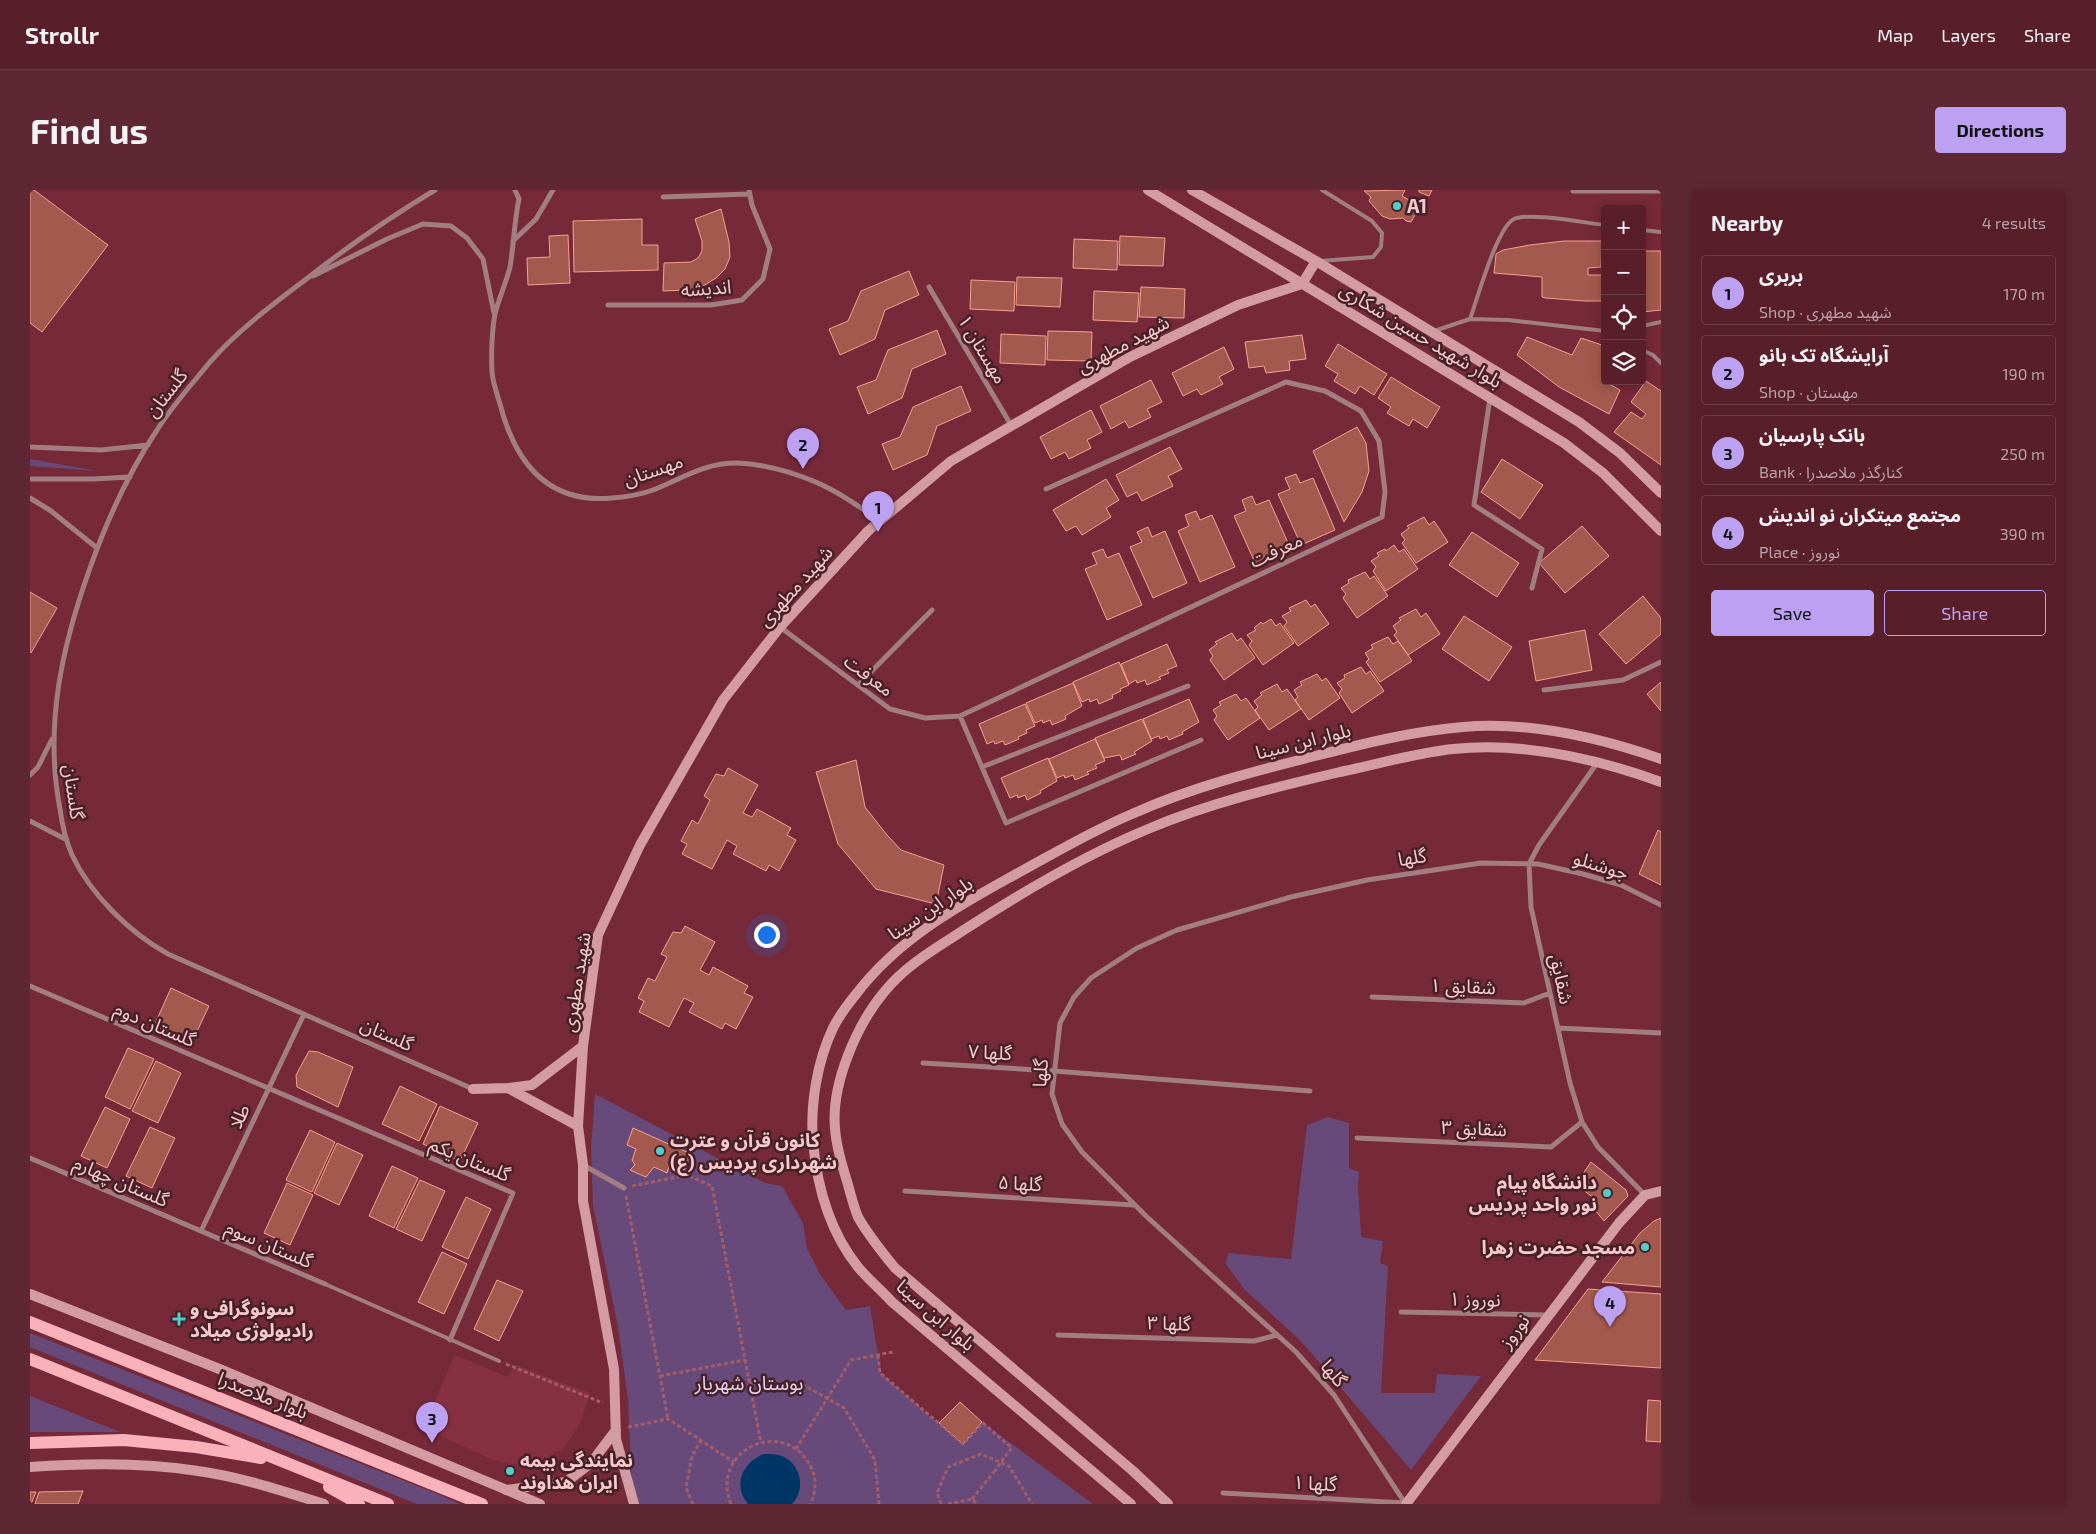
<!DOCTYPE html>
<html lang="en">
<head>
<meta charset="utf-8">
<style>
  :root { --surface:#581f2b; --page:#5e2733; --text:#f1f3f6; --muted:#b7a2a9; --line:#6d3d47; --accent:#bca0f2 }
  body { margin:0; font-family:"Exo 2","Noto Sans Arabic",sans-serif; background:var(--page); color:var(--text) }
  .controls { position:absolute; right:15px; top:15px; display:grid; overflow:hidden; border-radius:5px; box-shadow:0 2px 12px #0003 }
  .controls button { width:45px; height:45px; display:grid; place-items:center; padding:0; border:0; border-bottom:1px solid var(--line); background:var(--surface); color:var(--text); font:25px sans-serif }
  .you { position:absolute; left:736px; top:744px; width:18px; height:18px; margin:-12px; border:4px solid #fff; border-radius:50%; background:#1a73e8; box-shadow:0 0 0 8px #1a73e833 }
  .badge { display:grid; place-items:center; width:32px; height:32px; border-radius:50%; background:var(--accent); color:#111; font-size:16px; font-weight:700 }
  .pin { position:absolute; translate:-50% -41px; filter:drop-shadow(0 1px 2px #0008) }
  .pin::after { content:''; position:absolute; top:26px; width:18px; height:15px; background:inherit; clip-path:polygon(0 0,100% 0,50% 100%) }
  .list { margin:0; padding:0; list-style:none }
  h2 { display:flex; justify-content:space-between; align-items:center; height:65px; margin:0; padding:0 20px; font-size:21px }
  h2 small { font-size:16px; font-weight:400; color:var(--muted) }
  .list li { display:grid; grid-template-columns:32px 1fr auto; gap:15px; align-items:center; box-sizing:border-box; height:70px; margin:0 10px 10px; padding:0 10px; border:1px solid var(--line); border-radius:5px }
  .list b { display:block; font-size:19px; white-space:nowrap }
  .list p { margin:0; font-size:16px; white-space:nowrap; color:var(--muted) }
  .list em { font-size:16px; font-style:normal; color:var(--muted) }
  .actions { display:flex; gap:10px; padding:15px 20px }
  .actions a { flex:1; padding:11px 0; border:1px solid var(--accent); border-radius:5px; text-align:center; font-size:18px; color:var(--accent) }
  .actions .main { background:var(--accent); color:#111 }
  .icon { flex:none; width:28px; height:28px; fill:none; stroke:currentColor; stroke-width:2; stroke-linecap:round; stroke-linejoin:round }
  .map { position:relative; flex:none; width:1631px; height:1314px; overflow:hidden; border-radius:5px }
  header { display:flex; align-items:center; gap:30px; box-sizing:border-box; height:70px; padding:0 25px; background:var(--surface); border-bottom:1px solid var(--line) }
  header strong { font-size:24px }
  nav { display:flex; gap:28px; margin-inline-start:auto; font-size:18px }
  .intro { display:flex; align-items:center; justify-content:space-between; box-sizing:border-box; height:120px; padding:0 30px }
  h1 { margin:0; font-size:35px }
  .button { padding:12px 22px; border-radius:5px; background:var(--accent); color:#111; font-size:18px; font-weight:700 }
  main { display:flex; gap:30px; padding:0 30px }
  aside { flex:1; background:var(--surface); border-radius:5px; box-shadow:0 2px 12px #0003 }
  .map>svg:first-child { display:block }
  .built { fill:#873042 }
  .green { fill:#674a7a }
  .water { fill:#003666 }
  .building { fill:#a3594d; stroke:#f9a190 }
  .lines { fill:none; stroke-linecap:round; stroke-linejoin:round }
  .path { stroke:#a15e6a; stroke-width:3; stroke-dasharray:4 2.5; stroke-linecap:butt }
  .lane { stroke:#a27e82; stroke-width:4 }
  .street { stroke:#a27e82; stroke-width:5 }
  .secondary { stroke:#d39ba2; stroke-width:10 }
  .primary { stroke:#f9b2ba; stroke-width:12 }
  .path-bridge { stroke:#a15e6a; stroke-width:3; stroke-dasharray:4 2.5; stroke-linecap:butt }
  .poi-dot { fill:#54cdc8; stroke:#452127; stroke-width:2 }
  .labels { text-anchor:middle; stroke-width:5; stroke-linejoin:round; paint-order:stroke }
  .poi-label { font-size:19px; font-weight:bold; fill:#f8c9ce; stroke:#452127; text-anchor:start }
  .street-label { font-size:19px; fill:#f8c9ce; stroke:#452127 }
  .park-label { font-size:19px; fill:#e8d4f7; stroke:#452127 }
</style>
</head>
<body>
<header>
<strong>Strollr</strong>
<nav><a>Map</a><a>Layers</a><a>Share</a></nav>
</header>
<div class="intro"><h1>Find us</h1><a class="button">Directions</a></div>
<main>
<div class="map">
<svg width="1631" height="1314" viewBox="0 0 1631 1314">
  <rect width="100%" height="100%" fill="#762939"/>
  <path class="built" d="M425 1165 478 1187 485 1175 560 1203 550 1233 535 1257 515 1269 490 1275 465 1271 397 1240V1228Z"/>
  <path class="green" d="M0 269 68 281 0 276Z
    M565 904 735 993 752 996 773 1033 777 1058 789 1083 816 1120 840 1116 851 1183 932 1254 952 1232 1063 1314H609L602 1295 598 1209 588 1137 563 1015 561 958Z
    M1298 927 1319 933V978L1329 982 1328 996 1331 1047 1353 1051 1350 1073 1358 1076 1351 1203H1405L1407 1184 1451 1186 1381 1280 1271 1151 1214 1099 1196 1074 1198 1063 1261 1069 1277 935Z
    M0 1143 405 1303 430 1314H387L0 1157Z
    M0 1206 90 1242H0Z"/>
  <path class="water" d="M734 1264C741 1264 748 1264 754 1267 771 1275 776 1300 762 1314H718C702 1295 713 1272 734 1264Z"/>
  <path class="building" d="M0 0H4L78 55 12 142 0 133Z
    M1375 0 1372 6 1390 16 1381 32 1376 31 1373 28 1360 29 1352 26 1339 11 1341 7 1334 1Z
    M1389 0H1402L1399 6 1389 2Z
    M691 19 699 52 700 67 695 79 686 88 673 96 658 100 633 101 634 73 661 72 668 68 672 61V51L665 29Z
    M612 29V55H628V80L544 82 543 31Z
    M538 45 540 93 498 95 497 68 520 67 519 46Z
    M1090 46 1135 48 1133 76 1089 75Z
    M1044 49 1088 51 1087 80 1043 78Z
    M1534 51H1572L1571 77 1558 78V85H1575V111H1554L1516 108 1512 107V87L1464 83 1466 64 1473 60 1500 55Z
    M1612 61H1631V120L1612 122Z
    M879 81 889 105 855 120 845 149 810 165 799 139 818 131 831 101Z
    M987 87 1032 88 1030 117 986 115Z
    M941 90 985 92 984 121 940 119Z
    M1111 97 1155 99 1154 128 1109 127Z
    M1064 101 1109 103 1107 132 1063 130Z
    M907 140 916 164 882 179 872 208 838 224 827 197 846 190 858 160Z
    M1018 141 1062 142 1061 171 1017 170Z
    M971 144 1016 146 1015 175 970 173Z
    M1272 145 1276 169 1259 171 1260 180 1236 183 1234 176 1219 178 1215 152Z
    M1497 147 1542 165 1551 148 1575 156V191H1580L1579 194 1590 200 1579 224 1529 197 1487 165Z
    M1308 154 1357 184 1344 205 1330 196 1325 204 1304 191 1308 184 1295 176Z
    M1194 157 1204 179 1189 187 1193 194 1171 205 1167 199 1153 206 1142 183Z
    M1361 187 1410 217 1397 238 1383 229 1379 236 1357 223 1361 217 1348 208Z
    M1121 190 1132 212 1117 219 1121 227 1099 238 1095 231 1081 239 1070 216Z
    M1616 191 1631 201V275L1584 242 1601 222 1612 229 1616 224 1601 212Z
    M931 196 941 221 907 236 897 265 863 280 852 254 870 247 883 217Z
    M1061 220 1072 242 1057 250 1061 258 1039 269 1035 262 1021 269 1010 247Z
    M1327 237 1336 253 1339 281 1332 302 1314 332 1283 261Z
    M1140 257 1152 279 1138 286 1143 296 1112 311 1107 302 1097 307 1086 285Z
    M1472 269 1513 295 1490 329 1451 302Z
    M1266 284 1270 293 1283 288 1305 340 1271 355 1248 304 1260 299 1255 288Z
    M1076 289 1089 310 1076 318 1081 327 1052 345 1046 336 1036 341 1023 320Z
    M1222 306 1226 315 1239 310 1262 362 1227 377 1204 326 1216 321 1212 310Z
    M1166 321 1170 330 1182 325 1205 377 1170 392 1148 341 1159 336 1155 325Z
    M1394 327 1399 335 1404 331 1418 352 1386 373 1372 353 1375 350 1371 344 1379 338 1377 336Z
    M1552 336 1579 366 1535 403 1509 373Z
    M1118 337 1122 347 1135 341 1157 393 1123 408 1100 357 1112 352 1107 342Z
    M1442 342 1489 373 1467 407 1419 375Z
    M1364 355 1369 362 1374 359 1388 379 1356 401 1343 381 1346 377 1341 371 1349 366 1347 363 1355 359 1356 361Z
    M1073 359 1077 368 1089 363 1112 415 1077 430 1055 379 1067 374 1062 363Z
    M1335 382 1340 389 1344 386 1358 406 1327 428 1313 408 1316 404 1311 398 1319 393 1318 390Z
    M0 402 27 418 1 463 0 462Z
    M1613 406 1631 428V444L1596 474 1569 444Z
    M1276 410 1281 417 1285 414 1299 434 1268 456 1254 436 1257 432 1252 426 1261 421 1259 418Z
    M1386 419 1391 427 1396 423 1410 444 1378 465 1364 445 1367 442 1363 436 1371 430 1369 428Z
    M1434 426 1482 457 1459 491 1412 459Z
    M1241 429 1246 436 1250 433 1264 453 1233 475 1219 455 1222 451 1217 445 1226 440 1224 438 1231 432 1233 434Z
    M1555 440 1562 480 1506 491 1499 451Z
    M1202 443 1207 451 1211 448 1225 468 1194 490 1180 470 1183 466 1179 460 1187 454 1185 452Z
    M1358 447 1363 454 1368 451 1382 471 1350 492 1336 472 1339 469 1335 463 1343 458 1341 455Z
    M1137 454 1147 476 1137 480 1139 483 1129 487 1131 489 1117 495 1115 490 1107 493 1106 490 1099 494 1091 474Z
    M1089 472 1099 495 1090 499 1091 501 1082 505 1083 508 1069 514 1067 509 1060 512 1059 509 1052 512 1043 492Z
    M1331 477 1336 484 1340 481 1354 501 1322 523 1309 503 1312 499 1307 493 1315 488 1314 485Z
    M1287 484 1292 491 1296 488 1310 508 1279 530 1265 510 1268 507 1264 500 1272 495 1270 492Z
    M1631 492V521L1617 504Z
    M1043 493 1052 516 1035 526 1036 529 1022 535 1020 530 1013 533 1012 530 1005 533 996 513Z
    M1247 494 1252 502 1257 499 1271 519 1239 540 1225 520 1228 517 1224 511 1232 505 1230 503Z
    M1206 504 1211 511 1216 508 1230 528 1198 550 1184 530 1187 526 1183 520 1191 515 1189 512Z
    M1159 509 1169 532 1152 542 1153 544 1139 550 1137 546 1130 549 1129 546 1121 549 1113 529Z
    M995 514 1005 536 996 540 997 543 988 547 989 549 975 555 973 551 965 554 964 551 957 554 949 534Z
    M1112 529 1122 551 1104 562 1106 564 1092 570 1090 565 1074 568 1065 548Z
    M1065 549 1075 571 1065 575 1067 578 1057 582 1059 584 1045 590 1043 585 1035 588 1034 585 1027 588 1019 569Z
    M1018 568 1027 591 1010 601 1011 603 997 610 995 605 988 608 987 605 980 608 971 588Z
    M826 570 835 617 857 645 871 660 914 675 906 714 846 699 808 654 786 582Z
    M698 578 728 595 713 623 722 627 727 619 761 638 757 645 766 650 749 681 739 675 736 681 703 664 707 656 697 650 682 679 652 664 657 654 651 651 662 630 668 634 680 610 674 606 686 584 694 586Z
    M1628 640 1631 642V695L1609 684Z
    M655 736 685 752 670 780 679 785 683 777 718 796 714 803 723 807 706 839 695 833 692 839 659 822 664 813 654 808 639 837 609 822 614 811 608 808 618 788 625 791 637 767 631 764 643 742 651 743Z
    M141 798 179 816 161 854 124 836Z
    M98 858 124 869 100 919 75 907Z
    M279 861 288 862 323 877 308 917 267 897 266 885Z
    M126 871 151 883 128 933 102 921Z
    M370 896 407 914 389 951 352 934Z
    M410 916 448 933 430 971 393 954Z
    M75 917 100 929 77 978 51 966Z
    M120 937 145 948 122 998 96 986Z
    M603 938 661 964 654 980 640 973 637 983 624 977 616 987 600 980 605 975 602 970 606 959 597 955Z
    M280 940 305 952 282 1002 256 990Z
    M307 953 333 965 309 1015 284 1003Z
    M1561 972 1596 1000 1598 1006 1574 1031 1565 1020 1566 1010 1546 994Z
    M362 976 388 988 364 1038 339 1026Z
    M390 990 415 1001 392 1051 366 1039Z
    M257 993 283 1005 260 1055 234 1043Z
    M436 1007 461 1019 438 1069 412 1057Z
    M1631 1028V1097L1572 1092 1610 1043 1624 1031Z
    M412 1062 437 1074 414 1124 388 1112Z
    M467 1090 493 1101 469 1151 444 1139Z
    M1558 1099 1631 1104V1178L1505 1170Z
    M1618 1210 1631 1211V1252L1616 1251Z
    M930 1212 952 1232 933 1254 909 1233Z
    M53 1301 48 1314H5L9 1302Z
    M0 1302H6L1 1314H0Z"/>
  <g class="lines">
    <path class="path" d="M602 996 657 985 682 996 731 1253
      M596 1006 638 1229
      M848 1165 850 1183 933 1254 953 1233 982 1258 977 1264
      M476 1174 573 1213
      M630 1186 715 1170
      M720 1193 772 1194 814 1218 845 1270 849 1314
      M598 1237 638 1229 704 1272
      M766 1259 821 1170 863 1162
      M942 1309 964 1282
      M663 1314 656 1298 662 1266 671 1250
      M701 1314C679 1260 754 1225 781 1277 787 1288 786 1303 780 1314
      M911 1314 907 1303 918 1277 951 1264 979 1276 1002 1314
      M918 1314 942 1309 947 1314"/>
    <path class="lane" d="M1612 40 1631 42
      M1290 71 1343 67 1351 57 1352 43 1342 31 1292 0
      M1440 129C1447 110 1467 37 1484 29 1500 22 1555 33 1575 35
      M1612 136 1631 132
      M1404 141 1440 129 1478 130 1575 141
      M1612 160 1623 165 1631 173
      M295 1094 469 1171"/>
    <path class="street" d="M405 0C360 27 317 57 275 90 241 116 208 140 180 172 162 194 142 216 127 240 99 282 77 330 60 378 32 456 14 536 30 619 32 634 36 651 42 665 61 705 100 743 138 764L443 899
      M485 0 489 9C484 32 484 55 480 77 476 93 469 108 465 124 462 139 461 165 462 181 462 191 467 203 470 214 485 272 517 314 582 308 595 307 610 305 623 300 651 289 676 272 708 273 737 274 777 286 802 300 819 309 834 320 850 331
      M1543 1H1631
      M633 7 719 4
      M483 51 506 29 523 0
      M283 86 357 49 393 34 421 36 437 48 453 69 464 123
      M899 97 981 235
      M578 115H681L712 110 733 89 740 59 722 15 719 0
      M1460 208 1444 315 1512 359 1502 398
      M0 257 71 260 118 255
      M0 289H63L100 287
      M0 308 21 321 67 358
      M750 437 860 519 895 528 930 526 1352 327 1355 302 1349 251 1331 221 1295 201 1256 192 1016 299
      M828 495 902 420
      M1514 500 1593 490 1631 472
      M930 526 976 633 1171 550
      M1567 573 1509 655 1499 674 1501 717 1540 893 1552 932 1568 957 1615 1005
      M952 577 1158 496
      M0 585 8 577 22 549
      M0 631 37 650
      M0 796 483 1003 420 1150
      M1342 807 1494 813 1520 803
      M1528 838 1631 843
      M893 873 1024 881 1280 901
      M1327 948 1521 957 1552 932
      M0 968 295 1094
      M553 975 594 998
      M875 1001 1103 1015
      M171 1041 274 824
      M1371 1122 1518 1125
      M1028 1145 1224 1151 1247 1145
      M1193 1303 1375 1313
      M1375 1313 1304 1205 1266 1162 1116 1026 1052 962 1032 934 1022 904 1030 833 1044 807 1061 788 1107 758 1147 740 1261 707 1337 690 1451 673 1508 674 1553 684 1591 695 1631 715"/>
    <path class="secondary" d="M1118 0 1534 253 1573 283 1631 341
      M1162 0 1286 71 1549 232 1590 263 1631 303
      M478 898 548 936 553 975V1011L584 1179 586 1249 604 1314
      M443 899 478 898 502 895 553 856
      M548 936 553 856 568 745 610 655 693 510 750 437 838 341 921 271 1100 167 1208 115 1272 94 1286 71
      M0 1104 192 1180 510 1314
      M0 1277C56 1273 113 1272 168 1281 211 1287 253 1301 294 1314
      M476 1300 536 1292 561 1273 586 1240
      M1101 1314 862 1112C851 1100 838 1089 828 1077 800 1042 787 996 783 952 780 915 787 872 803 838 809 826 818 814 827 803 866 752 921 720 977 689 1018 667 1059 642 1102 624 1162 597 1225 581 1289 565 1336 553 1384 541 1433 537 1500 531 1568 547 1631 569
      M1138 1314 1103 1281 865 1078C852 1062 838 1045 828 1027 823 1015 820 1001 816 988 811 972 806 955 805 938 801 894 827 834 855 801 877 774 908 757 937 738 994 701 1055 665 1118 639 1179 613 1246 597 1310 582 1348 574 1385 563 1423 559 1493 552 1565 568 1631 592
      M1376 1314 1589 1033 1615 1005 1631 1001"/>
    <path class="primary" d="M0 1132 452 1314
      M0 1169 358 1314
      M0 1253 94 1250 166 1257 231 1268
      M299 1297 329 1314"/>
    <path class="path-bridge" d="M964 1282 977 1264"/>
  </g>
  <g class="poi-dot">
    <circle cx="1367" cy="16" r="5"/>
    <circle cx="630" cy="961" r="5"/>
    <circle cx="1577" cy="1003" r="5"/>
    <circle cx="1615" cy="1057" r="5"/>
    <path d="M146.5 1121.5h5v5h5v5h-5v5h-5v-5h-5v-5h5z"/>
    <circle cx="480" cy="1281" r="5"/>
  </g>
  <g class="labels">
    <g class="poi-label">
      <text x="1377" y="23">A1</text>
      <text x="640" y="957">کانون قرآن و عترت<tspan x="640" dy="22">(ع) شهرداری پردیس</tspan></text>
      <text x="1567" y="999" text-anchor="end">دانشگاه پیام<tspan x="1567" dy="22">نور واحد پردیس</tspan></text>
      <text x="1605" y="1064" text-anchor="end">مسجد حضرت زهرا</text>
      <text x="160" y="1125">سونوگرافی و<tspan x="160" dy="22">رادیولوژی میلاد</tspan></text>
      <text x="490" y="1277">نمایندگی بیمه<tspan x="490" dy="22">ایران هداوند</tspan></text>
    </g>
    <g class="street-label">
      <text transform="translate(676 98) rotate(-4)" y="7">اندیشه</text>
      <text transform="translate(1391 145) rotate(31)" y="7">بلوار شهید حسین شکاری</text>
      <text transform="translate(1093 154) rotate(-28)" y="7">شهید مطهری</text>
      <text transform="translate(953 159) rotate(59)" y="7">مهستان ۱</text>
      <text transform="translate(136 203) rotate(-52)" y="7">گلستان</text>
      <text transform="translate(623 280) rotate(-19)" y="7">مهستان</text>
      <text transform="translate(1246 360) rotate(-25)" y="7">معرفت</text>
      <text transform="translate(765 396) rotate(-48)" y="7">شهید مطهری</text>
      <text transform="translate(839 485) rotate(37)" y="7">معرفت</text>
      <text transform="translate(1273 551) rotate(-14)" y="7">بلوار ابن سینا</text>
      <text transform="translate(44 602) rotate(82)" y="7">گلستان</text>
      <text transform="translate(1382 667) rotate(-9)" y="7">گلها</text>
      <text transform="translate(1571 675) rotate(17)" y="7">جوشنلو</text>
      <text transform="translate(900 718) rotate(-34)" y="7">بلوار ابن سینا</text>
      <text transform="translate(1532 789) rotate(78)" y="7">شقایق</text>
      <text transform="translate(546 792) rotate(-81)" y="7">شهید مطهری</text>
      <text transform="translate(1433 796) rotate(2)" y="7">شقایق ۱</text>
      <text transform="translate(125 834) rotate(23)" y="7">گلستان دوم</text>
      <text transform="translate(357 844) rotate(24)" y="7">گلستان</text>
      <text transform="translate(960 862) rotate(3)" y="7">گلها ۷</text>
      <text transform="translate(1010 883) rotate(-86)" y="7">گلها</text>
      <text transform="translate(209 926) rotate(-65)" y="7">طلا</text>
      <text transform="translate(1444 938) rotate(2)" y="7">شقایق ۳</text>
      <text transform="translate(440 969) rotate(23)" y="7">گلستان یکم</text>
      <text transform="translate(91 991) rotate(23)" y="7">گلستان چهارم</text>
      <text transform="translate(990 993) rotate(3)" y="7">گلها ۵</text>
      <text transform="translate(239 1054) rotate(23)" y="7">گلستان سوم</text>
      <text transform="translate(1445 1109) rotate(1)" y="7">نوروز ۱</text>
      <text transform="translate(906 1125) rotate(41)" y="7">بلوار ابن سینا</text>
      <text transform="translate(1139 1133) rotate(2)" y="7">گلها ۳</text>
      <text transform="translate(1484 1141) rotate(-53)" y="7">نوروز</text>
      <text transform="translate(1304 1183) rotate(50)" y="7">گلها</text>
      <text transform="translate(233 1205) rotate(22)" y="7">بلوار ملاصدرا</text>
      <text transform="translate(1285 1293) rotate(3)" y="7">گلها ۱</text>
    </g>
    <g class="park-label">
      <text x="719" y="1200">بوستان شهریار</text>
    </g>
  </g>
</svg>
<div class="controls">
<button>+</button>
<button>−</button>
<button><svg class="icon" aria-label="locate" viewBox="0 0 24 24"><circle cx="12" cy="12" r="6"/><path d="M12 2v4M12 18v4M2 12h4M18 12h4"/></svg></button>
<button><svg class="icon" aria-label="layers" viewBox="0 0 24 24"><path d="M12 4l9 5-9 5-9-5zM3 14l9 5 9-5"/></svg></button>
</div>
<div class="you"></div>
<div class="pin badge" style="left:848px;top:342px">1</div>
<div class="pin badge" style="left:773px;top:279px">2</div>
<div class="pin badge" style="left:402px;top:1253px">3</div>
<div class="pin badge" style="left:1580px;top:1137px">4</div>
</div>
<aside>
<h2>Nearby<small>4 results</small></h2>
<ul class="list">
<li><span class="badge">1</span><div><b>بربری</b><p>Shop · شهید مطهری</p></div><em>170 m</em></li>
<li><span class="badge">2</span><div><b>آرایشگاه تک بانو</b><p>Shop · مهستان</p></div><em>190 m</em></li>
<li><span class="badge">3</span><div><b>بانک پارسیان</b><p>Bank · کنارگذر ملاصدرا</p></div><em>250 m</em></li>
<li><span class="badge">4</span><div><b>مجتمع میتکران نو اندیش</b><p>Place · نوروز</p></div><em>390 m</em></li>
</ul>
<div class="actions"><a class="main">Save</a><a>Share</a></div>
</aside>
</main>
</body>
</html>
